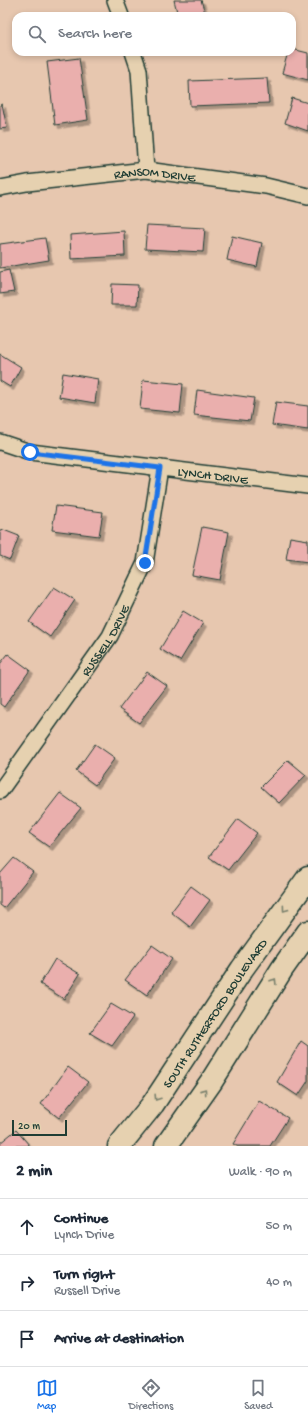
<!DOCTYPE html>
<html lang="en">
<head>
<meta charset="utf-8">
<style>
  :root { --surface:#fff; --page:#f2f2f3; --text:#1f2937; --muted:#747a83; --line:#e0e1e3; --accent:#1a73e8 }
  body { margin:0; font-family:"Gochi Hand",sans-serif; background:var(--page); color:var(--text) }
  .scale { position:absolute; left:12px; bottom:10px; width:55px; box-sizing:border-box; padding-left:4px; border:2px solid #1f3d34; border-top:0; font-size:11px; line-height:14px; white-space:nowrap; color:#1f3d34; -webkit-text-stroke:3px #e6d1b0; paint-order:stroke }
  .stop { position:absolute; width:12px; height:12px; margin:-9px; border:3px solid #1a73e8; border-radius:50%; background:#fff }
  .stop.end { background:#1a73e8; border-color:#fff; box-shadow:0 1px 4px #0008 }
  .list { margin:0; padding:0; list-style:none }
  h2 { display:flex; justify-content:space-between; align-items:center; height:52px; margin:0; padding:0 16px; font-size:17px }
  h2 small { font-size:13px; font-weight:400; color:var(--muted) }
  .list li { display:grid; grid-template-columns:26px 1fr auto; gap:12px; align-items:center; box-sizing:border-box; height:56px; padding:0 16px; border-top:1px solid var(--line) }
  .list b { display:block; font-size:15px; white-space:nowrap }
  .list p { margin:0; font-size:13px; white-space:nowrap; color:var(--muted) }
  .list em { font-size:13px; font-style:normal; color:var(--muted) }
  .icon { flex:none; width:22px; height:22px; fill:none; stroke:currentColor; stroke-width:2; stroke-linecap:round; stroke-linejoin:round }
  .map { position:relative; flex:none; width:308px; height:1146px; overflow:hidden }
  .search { position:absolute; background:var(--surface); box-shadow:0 2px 6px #0003; left:12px; right:12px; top:12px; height:44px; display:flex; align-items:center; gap:10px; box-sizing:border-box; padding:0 14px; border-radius:12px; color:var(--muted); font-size:15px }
  .sheet { height:220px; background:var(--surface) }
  nav { display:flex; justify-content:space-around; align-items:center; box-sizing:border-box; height:56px; border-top:1px solid var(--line); background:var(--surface); font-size:11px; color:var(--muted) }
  nav a { display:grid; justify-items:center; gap:2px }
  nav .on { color:var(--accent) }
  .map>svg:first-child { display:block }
  .building { fill:#eaafad; stroke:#1f3d34; filter:url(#shadow) }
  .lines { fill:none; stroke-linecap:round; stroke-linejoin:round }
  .minor-casing { stroke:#1f3d34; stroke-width:18 }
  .trunk-casing { stroke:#1f3d34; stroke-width:25 }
  .minor { stroke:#e6d1b0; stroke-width:15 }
  .trunk { stroke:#e6d1b0; stroke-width:22 }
  .oneway { stroke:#79806c }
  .route { stroke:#1a73e8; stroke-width:5 }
  .labels { text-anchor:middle; stroke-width:4; stroke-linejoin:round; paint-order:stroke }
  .street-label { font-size:13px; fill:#1f3d34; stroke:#e6d1b0 }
</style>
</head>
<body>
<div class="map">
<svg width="308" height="1146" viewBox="0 0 308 1146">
  <defs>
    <filter id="shadow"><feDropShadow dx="3.5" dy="3.5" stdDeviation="0" flood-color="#0004"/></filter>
  </defs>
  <rect width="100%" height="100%" fill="#e7c7af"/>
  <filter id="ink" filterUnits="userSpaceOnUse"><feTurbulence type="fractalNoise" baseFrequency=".025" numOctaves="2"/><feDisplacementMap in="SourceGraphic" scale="8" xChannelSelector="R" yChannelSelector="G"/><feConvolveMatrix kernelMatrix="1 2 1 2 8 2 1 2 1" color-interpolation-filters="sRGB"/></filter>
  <g filter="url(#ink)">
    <path class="building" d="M174 0H201L206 16H178Z
      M292 49 308 53V80L282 73 288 52H292Z
      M79 58 88 120 55 125 47 62Z
      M267 78 269 103 190 106 189 81Z
      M292 98 308 103V131L285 123Z
      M2 104 7 128 0 129V105Z
      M147 225 205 228 203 252 145 249Z
      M124 231 125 256 71 259 70 235Z
      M232 236 262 243 257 267 227 260Z
      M45 238 49 260 0 268V244Z
      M9 270 14 292 0 294V272Z
      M112 284 138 285 137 305H111Z
      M0 354 21 367 10 387 0 381Z
      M63 373 98 379 95 403 59 397Z
      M143 380 183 384 180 413 140 409Z
      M197 390 254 398 250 421 194 415Z
      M276 402 308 406V430L272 425Z
      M56 506 103 512 99 536 52 530Z
      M202 527 229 532 220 580 192 575Z
      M1 529 19 536 10 560 0 556V532Z
      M290 537 308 540V562L286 559Z
      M54 587 75 600 50 637 29 622Z
      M183 611 203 623 180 661 160 649Z
      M8 654 30 670 4 707 0 704V664Z
      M147 672 167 686 139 723 119 709Z
      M95 744 115 758 95 785 76 771Z
      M288 760 306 775 279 803 261 787Z
      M60 793 81 808 49 847 29 833Z
      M238 819 257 833 228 870 209 857Z
      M14 858 33 872 4 908 0 905V874Z
      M191 886 210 900 190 927 171 912Z
      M152 945 172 959 147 995 125 980Z
      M55 959 80 974 64 999 40 984Z
      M111 1004 133 1017 112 1046 90 1033Z
      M301 1041 308 1046V1081L298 1096 277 1082Z
      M68 1067 88 1082 59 1118 41 1104Z
      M259 1101 288 1118 270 1146H237L233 1144Z
      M16 1130 30 1146H0V1143Z"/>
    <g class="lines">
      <g class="minor-casing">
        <g id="minor">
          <path d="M115 0 121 16"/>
          <path d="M133 52 139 70 146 170"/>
          <path id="s1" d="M0 188 27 183 146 170 266 186 308 196"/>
          <path id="s2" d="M0 442 30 452 308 486"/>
          <path id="s3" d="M0 791 110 636 145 563 160 468"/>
        </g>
      </g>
      <g class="trunk-casing">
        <g id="trunk">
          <path id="s4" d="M119 1146 153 1104 242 969 308 878"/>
          <path d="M166 1146 211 1082 282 969 308 932"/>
        </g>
      </g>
      <use href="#minor" class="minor"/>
      <use href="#trunk" class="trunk"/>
    </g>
    <defs><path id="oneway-chevron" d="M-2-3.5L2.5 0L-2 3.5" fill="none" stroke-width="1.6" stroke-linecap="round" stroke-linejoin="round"/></defs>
    <g class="oneway">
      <use href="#oneway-chevron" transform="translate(285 909) rotate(126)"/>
      <use href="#oneway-chevron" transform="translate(274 981) rotate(-58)"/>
      <use href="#oneway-chevron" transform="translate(204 1091) rotate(-55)"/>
      <use href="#oneway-chevron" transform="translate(157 1098) rotate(123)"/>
    </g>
  </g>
  <g class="lines" filter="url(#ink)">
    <path class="route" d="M30 452 160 468 145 563"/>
  </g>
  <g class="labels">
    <g class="street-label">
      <text dy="5" stroke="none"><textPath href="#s1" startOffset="156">RANSOM DRIVE</textPath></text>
      <text dy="5" stroke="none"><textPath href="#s2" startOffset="216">LYNCH DRIVE</textPath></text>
      <text dy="5" stroke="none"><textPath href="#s3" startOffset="184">RUSSELL DRIVE</textPath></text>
      <text dy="5" stroke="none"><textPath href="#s4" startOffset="164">SOUTH RUTHERFORD BOULEVARD</textPath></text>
    </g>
  </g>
</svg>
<div class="scale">20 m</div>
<div class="stop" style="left:30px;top:452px"></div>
<div class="stop end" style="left:145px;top:563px"></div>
<div class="search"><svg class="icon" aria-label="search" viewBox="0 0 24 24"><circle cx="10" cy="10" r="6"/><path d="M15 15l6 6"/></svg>Search here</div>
</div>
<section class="sheet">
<h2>2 min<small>Walk · 90 m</small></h2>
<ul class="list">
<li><svg class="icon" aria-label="ahead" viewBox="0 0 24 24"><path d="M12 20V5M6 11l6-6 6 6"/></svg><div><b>Continue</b><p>Lynch Drive</p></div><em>50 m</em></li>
<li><svg class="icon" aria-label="right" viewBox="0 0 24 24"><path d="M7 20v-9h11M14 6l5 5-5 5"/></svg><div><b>Turn right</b><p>Russell Drive</p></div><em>40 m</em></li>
<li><svg class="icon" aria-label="arrive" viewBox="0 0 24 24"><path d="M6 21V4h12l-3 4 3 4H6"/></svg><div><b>Arrive at destination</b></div></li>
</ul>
</section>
<nav>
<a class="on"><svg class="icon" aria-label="map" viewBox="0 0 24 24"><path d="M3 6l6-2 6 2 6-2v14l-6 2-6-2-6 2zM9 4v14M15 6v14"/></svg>Map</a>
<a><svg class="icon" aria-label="directions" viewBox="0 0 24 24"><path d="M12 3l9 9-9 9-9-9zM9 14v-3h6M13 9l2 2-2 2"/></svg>Directions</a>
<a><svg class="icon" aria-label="saved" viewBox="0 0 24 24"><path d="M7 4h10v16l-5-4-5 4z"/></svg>Saved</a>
</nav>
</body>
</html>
